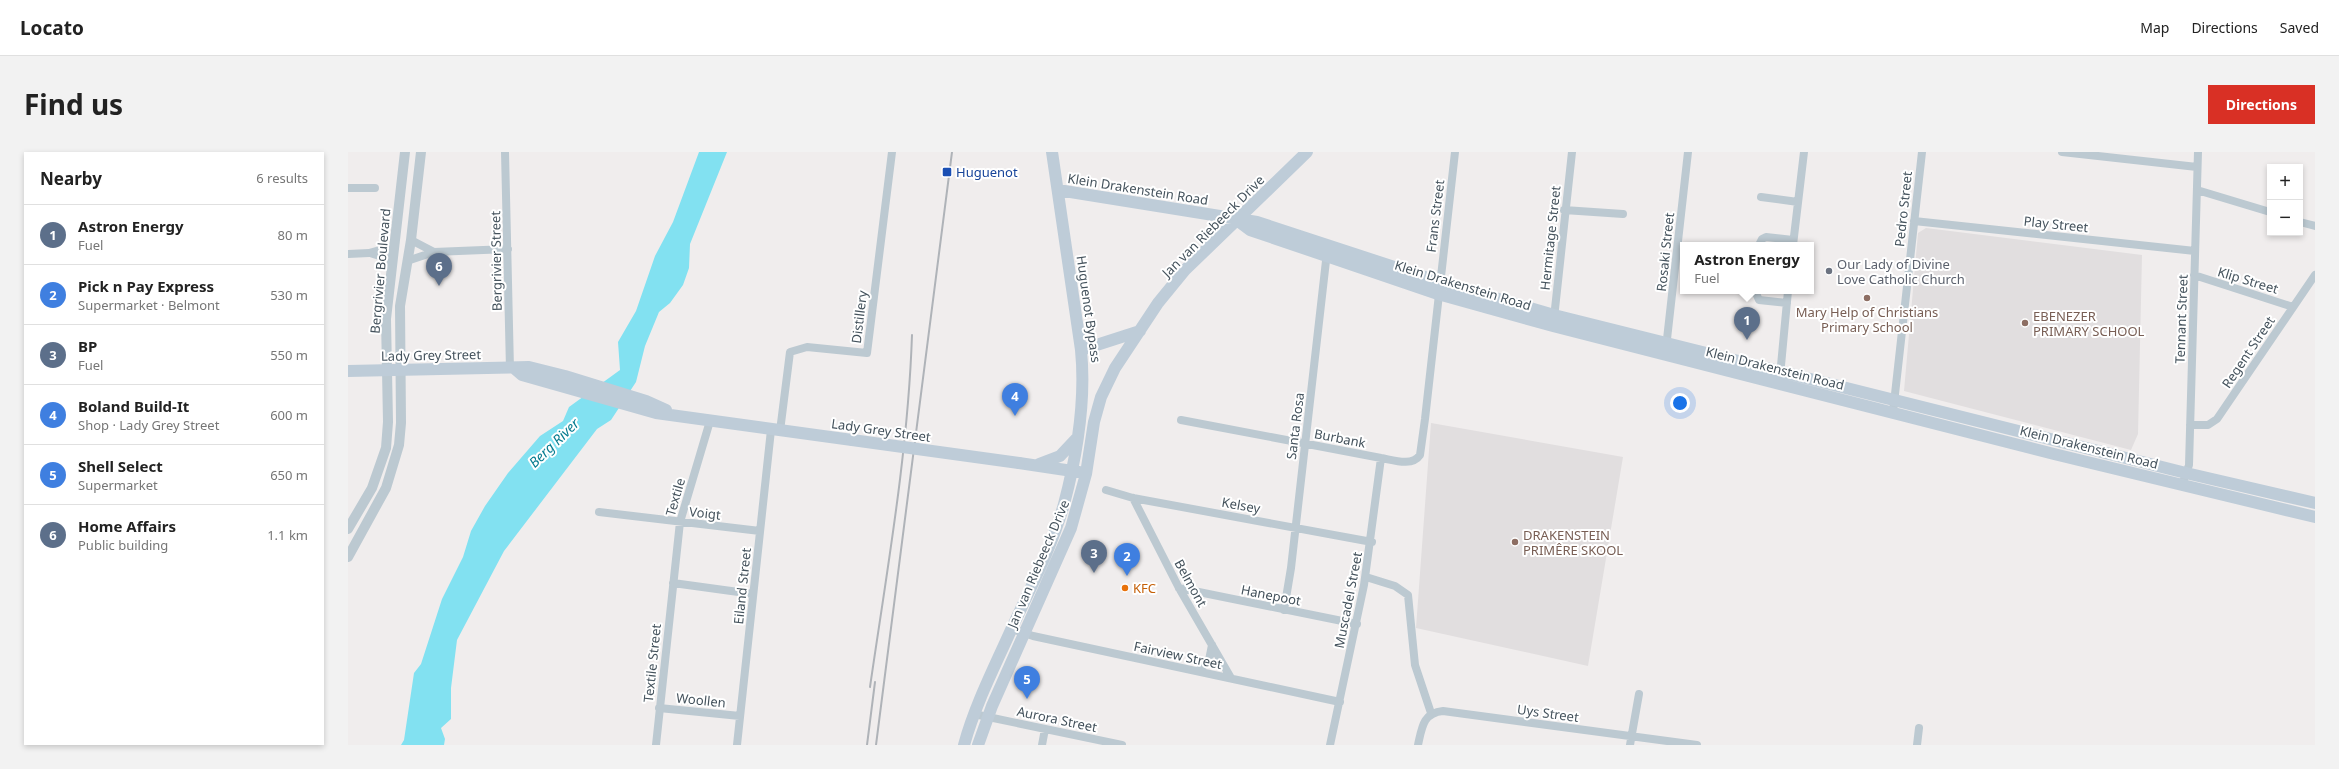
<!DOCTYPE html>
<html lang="en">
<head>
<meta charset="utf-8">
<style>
  body { margin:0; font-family:"Noto Sans",sans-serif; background:#f2f2f2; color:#222 }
  .controls { position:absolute; right:12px; top:12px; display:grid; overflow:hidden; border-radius:0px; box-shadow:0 2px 6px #0003 }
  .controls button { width:36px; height:36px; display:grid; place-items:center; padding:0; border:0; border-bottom:1px solid #e0e0e0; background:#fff; color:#222; font:20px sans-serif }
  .you { position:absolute; left:1332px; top:251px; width:14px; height:14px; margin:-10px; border:3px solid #fff; border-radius:50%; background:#1a73e8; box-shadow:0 0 0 6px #1a73e833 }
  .badge { display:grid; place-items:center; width:26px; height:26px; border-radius:50%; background:#d93025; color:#fff; font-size:13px; font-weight:700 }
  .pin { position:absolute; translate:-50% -33px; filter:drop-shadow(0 1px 2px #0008) }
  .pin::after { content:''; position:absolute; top:21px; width:14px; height:12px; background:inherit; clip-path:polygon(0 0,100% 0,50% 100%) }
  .popup { position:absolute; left:1332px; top:90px; width:134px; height:52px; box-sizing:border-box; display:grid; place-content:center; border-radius:0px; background:#fff; filter:drop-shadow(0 1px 3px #0005); font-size:13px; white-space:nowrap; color:#767676 }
  .popup b { font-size:15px; color:#222 }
  .popup::after { content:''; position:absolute; left:50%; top:100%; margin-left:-8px; border:8px solid transparent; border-top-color:#fff }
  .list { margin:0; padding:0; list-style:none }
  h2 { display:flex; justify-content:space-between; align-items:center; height:52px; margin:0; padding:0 16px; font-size:17px }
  h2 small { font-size:13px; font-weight:400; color:#767676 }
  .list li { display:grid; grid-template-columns:26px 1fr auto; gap:12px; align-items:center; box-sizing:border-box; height:60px; padding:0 16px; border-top:1px solid #e0e0e0 }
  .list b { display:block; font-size:15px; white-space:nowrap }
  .list p { margin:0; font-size:13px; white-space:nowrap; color:#767676 }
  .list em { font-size:13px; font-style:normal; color:#767676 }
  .map { position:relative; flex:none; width:1967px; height:593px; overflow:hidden; border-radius:0px }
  header { display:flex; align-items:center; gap:24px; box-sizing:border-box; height:56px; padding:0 20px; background:#fff; border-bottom:1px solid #e0e0e0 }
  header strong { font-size:19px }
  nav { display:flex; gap:22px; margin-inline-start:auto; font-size:14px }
  .intro { display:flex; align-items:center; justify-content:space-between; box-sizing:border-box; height:96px; padding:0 24px }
  h1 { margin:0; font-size:28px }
  .button { padding:10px 18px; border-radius:0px; background:#d93025; color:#fff; font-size:14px; font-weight:700 }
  main { display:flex; gap:24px; padding:0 24px }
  aside { flex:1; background:#fff; border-radius:0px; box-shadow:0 2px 6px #0003 }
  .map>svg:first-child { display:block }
  .education { fill:#e1dedf }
  .water { fill:#82e1f1 }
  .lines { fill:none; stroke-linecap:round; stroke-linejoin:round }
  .minor { stroke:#bcc9d1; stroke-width:8 }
  .tertiary { stroke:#bcc9d1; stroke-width:10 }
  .secondary { stroke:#beccd8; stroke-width:12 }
  .rail { stroke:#afb3b8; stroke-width:2 }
  .secondary-bridge { stroke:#beccd8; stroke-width:12 }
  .transit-dot { fill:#1a4fb4; stroke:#fff; stroke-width:1.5 }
  .worship-dot { fill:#6b7280; stroke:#fff; stroke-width:1.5 }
  .education-dot { fill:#8d6e63; stroke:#fff; stroke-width:1.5 }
  .food-dot { fill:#e8710a; stroke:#fff; stroke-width:1.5 }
  .labels { text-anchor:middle; stroke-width:4; stroke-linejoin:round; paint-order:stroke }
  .transit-label { font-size:13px; fill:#164399; stroke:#fff; text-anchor:start }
  .street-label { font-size:13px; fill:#44525c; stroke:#fff }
  .worship-label { font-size:13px; fill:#5b616d; stroke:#fff; text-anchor:start }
  .education-label { font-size:13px; fill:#785e54; stroke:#fff; text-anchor:start }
  .food-label { font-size:13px; fill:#c56008; stroke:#fff; text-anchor:start }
  .water-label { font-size:14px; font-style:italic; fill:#067c90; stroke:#fff }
</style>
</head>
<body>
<header>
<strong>Locato</strong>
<nav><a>Map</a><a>Directions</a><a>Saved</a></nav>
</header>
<div class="intro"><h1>Find us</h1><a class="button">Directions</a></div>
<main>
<aside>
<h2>Nearby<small>6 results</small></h2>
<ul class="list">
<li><span class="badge" style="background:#5c6f8a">1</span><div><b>Astron Energy</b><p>Fuel</p></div><em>80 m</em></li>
<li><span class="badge" style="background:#3f7fe0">2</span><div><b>Pick n Pay Express</b><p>Supermarket · Belmont</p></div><em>530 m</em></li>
<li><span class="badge" style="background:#5c6f8a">3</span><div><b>BP</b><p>Fuel</p></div><em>550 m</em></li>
<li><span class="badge" style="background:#3f7fe0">4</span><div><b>Boland Build-It</b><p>Shop · Lady Grey Street</p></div><em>600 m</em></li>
<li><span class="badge" style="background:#3f7fe0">5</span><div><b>Shell Select</b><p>Supermarket</p></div><em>650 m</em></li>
<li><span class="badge" style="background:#5c6f8a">6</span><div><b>Home Affairs</b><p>Public building</p></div><em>1.1 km</em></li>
</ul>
</aside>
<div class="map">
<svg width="1967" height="593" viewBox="0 0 1967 593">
  <rect width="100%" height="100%" fill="#f0eded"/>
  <!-- education -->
  <path class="education" d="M 1578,76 L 1794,103 L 1790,282 L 1783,298 L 1556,239 L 1570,81 Z
    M 1083,271 L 1275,305 L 1240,514 L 1068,476 Z"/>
  <!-- water -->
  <path class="water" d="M 351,0 L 379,0 L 342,92 L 341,116 L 335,133 L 322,151 L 311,160 L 297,194 L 288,230 L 263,268 L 249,277 L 156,399 L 109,488 L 103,536 L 103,567 L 93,576 L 97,587 L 96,593 L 53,593 L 56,588 L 66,521 L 73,512 L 94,447 L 115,405 L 123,379 L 137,354 L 160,321 L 192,284 L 215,269 L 221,255 L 272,218 L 270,190 L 288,159 L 307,104 L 325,70 Z"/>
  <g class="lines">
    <!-- minor -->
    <path class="minor" d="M 157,0 L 162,217
      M 1714,0 L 1849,15
      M 0,36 L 27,36
      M 1849,38 L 1922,60
      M 1413,45 L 1450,50
      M 1216,58 L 1275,62
      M 1566,69 L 1847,99
      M 1952,70 L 1967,74
      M 63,88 L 86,100
      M 1411,93 L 1414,87 L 1418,85 L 1445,88
      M 1445,93 L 1456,0
      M 22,101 L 44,108
      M 0,102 L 21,101 L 46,94
      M 59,109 L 86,100 L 160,97
      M 1846,123 L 1945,155
      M 1407,139 L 1411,148 L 1439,151
      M 1206,166 L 1224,0
      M 1318,196 L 1340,0
      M 1432,224 L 1440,139
      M 1545,260 L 1574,0
      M 833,268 L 1033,306 C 1045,308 1064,315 1072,303 L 1077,267 L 1107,0
      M 1842,273 L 1860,273 L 1869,267 L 1967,123
      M 432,279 L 442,200 L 459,195 L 519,201 L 544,0
      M 1834,333 L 1841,313 L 1850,0
      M 758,338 L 785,346 L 1024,390
      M 785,346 L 831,436 L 883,526
      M 251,360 L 412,379
      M 1018,425 L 1047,434 L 1060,443 L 1067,513 L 1083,561
      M 325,431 L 405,442
      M 831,436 L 1009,472
      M 936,458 L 943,416 L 979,100
      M 664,477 L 685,484 L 992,550
      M 850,519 L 861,508 L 864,493
      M 311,556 L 392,564
      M 626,562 L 774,593
      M 308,593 L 332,370 L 362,269
      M 389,593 L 423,278
      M 694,593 L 697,577
      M 982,593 L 1016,433 L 1033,306
      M 1070,593 C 1074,575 1075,561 1095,559 L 1349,593
      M 1282,593 L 1291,542
      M 1569,593 L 1571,576"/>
    <!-- tertiary -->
    <path class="tertiary" d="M 0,377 L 24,336 L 38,296 L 40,270 L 38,167 L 57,0
      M 0,405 L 38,336 L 51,293 L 53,271 L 52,154 L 63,88 L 73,0"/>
    <!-- secondary -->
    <path class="secondary" d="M 710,38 L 909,70 L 1092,130 L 1206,163 L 1838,321 L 1967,351
      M 890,69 L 902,78 L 1090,142 L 1205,174 L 1706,302 L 1967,365
      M 733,198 L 792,179
      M 167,217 L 174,223 L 308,261 L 504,288
      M 0,219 L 181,215 L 217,224 L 298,249 L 318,258
      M 671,311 L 731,320
      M 691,312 L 712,304 L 728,287
      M 616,593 C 627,553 646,516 663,478 C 682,437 704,395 716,352 C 729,303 738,249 733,198 L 704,0
      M 630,593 L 644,554 L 723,376 L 738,322 L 746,270 L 753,245 L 767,216 L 810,151 L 837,118 L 959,0"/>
    <!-- rail -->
    <path class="rail" d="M 522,535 C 539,418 560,301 564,183
      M 519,593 L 527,530
      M 528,593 L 604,0"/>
    <!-- secondary-bridge -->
    <path class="secondary-bridge" d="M 504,288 L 671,311"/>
  </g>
  <!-- markers -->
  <rect class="transit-dot" x="594" y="15" width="10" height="10" rx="2"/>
  <circle class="worship-dot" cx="1481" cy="119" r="4"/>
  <g class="education-dot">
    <circle cx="1519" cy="146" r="4"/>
    <circle cx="1677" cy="171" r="4"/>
    <circle cx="1167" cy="390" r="4"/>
  </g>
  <circle class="food-dot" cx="777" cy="436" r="4"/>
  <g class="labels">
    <!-- transit labels -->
    <g class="transit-label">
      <text x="608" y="25">Huguenot</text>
    </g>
    <!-- street labels -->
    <g class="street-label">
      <text transform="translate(790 37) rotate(9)" y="5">Klein Drakenstein Road</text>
      <text transform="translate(1555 57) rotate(-84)" y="5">Pedro Street</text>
      <text transform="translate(1087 64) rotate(-83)" y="5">Frans Street</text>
      <text transform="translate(1708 72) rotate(6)" y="5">Play Street</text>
      <text transform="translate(865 74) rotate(-45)" y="5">Jan van Riebeeck Drive</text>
      <text transform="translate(1202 86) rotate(-84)" y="5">Hermitage Street</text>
      <text transform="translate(1317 100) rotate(-84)" y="5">Rosaki Street</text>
      <text transform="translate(148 109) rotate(-91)" y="5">Bergrivier Street</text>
      <text transform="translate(32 119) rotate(-85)" y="5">Bergrivier Boulevard</text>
      <text transform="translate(1900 128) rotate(17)" y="5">Klip Street</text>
      <text transform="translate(1115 133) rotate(17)" y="5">Klein Drakenstein Road</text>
      <text transform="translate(741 157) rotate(82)" y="5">Huguenot Bypass</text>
      <text transform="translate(511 165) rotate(-83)" y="5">Distillery</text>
      <text transform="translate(1833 167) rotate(-88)" y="5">Tennant Street</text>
      <text transform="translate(1900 200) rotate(-56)" y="5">Regent Street</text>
      <text transform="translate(83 203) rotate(-1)" y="5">Lady Grey Street</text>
      <text transform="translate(1427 216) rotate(14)" y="5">Klein Drakenstein Road</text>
      <text transform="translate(947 274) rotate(-83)" y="5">Santa Rosa</text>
      <text transform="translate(533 278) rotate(8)" y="5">Lady Grey Street</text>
      <text transform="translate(992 286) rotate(11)" y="5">Burbank</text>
      <text transform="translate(1741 295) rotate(14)" y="5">Klein Drakenstein Road</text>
      <text transform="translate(327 345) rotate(-74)" y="5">Textile</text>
      <text transform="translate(893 353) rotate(10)" y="5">Kelsey</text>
      <text transform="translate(357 361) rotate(6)" y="5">Voigt</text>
      <text transform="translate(690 412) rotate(-67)" y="5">Jan van Riebeeck Drive</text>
      <text transform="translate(843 431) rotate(61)" y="5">Belmont</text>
      <text transform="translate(394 434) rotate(-84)" y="5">Eiland Street</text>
      <text transform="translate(923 443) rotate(11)" y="5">Hanepoot</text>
      <text transform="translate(1000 448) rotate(-79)" y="5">Muscadel Street</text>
      <text transform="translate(830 503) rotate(12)" y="5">Fairview Street</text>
      <text transform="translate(304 511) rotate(-84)" y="5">Textile Street</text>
      <text transform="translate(353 548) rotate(6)" y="5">Woollen</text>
      <text transform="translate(1200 561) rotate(8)" y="5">Uys Street</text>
      <text transform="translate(709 567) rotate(12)" y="5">Aurora Street</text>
    </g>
    <!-- worship labels -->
    <g class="worship-label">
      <text x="1489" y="117">Our Lady of Divine<tspan x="1489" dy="15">Love Catholic Church</tspan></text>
    </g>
    <!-- education labels -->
    <g class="education-label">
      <text x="1519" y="165" text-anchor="middle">Mary Help of Christians<tspan x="1519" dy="15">Primary School</tspan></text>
      <text x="1685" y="169">EBENEZER<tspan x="1685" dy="15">PRIMARY SCHOOL</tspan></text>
      <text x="1175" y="388">DRAKENSTEIN<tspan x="1175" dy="15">PRIMÊRE SKOOL</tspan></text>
    </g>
    <!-- food labels -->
    <g class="food-label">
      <text x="785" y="441">KFC</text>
    </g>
    <!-- water labels -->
    <g class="water-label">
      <text transform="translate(206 291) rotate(-44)" y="5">Berg River</text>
    </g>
  </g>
</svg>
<div class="controls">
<button>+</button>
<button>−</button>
</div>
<div class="you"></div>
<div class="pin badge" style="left:1399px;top:188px;background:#5c6f8a">1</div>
<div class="popup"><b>Astron Energy</b>Fuel</div>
<div class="pin badge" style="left:779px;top:424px;background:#3f7fe0">2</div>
<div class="pin badge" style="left:746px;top:421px;background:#5c6f8a">3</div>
<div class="pin badge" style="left:667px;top:264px;background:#3f7fe0">4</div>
<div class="pin badge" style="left:679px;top:547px;background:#3f7fe0">5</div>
<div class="pin badge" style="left:91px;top:134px;background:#5c6f8a">6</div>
</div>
</main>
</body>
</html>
